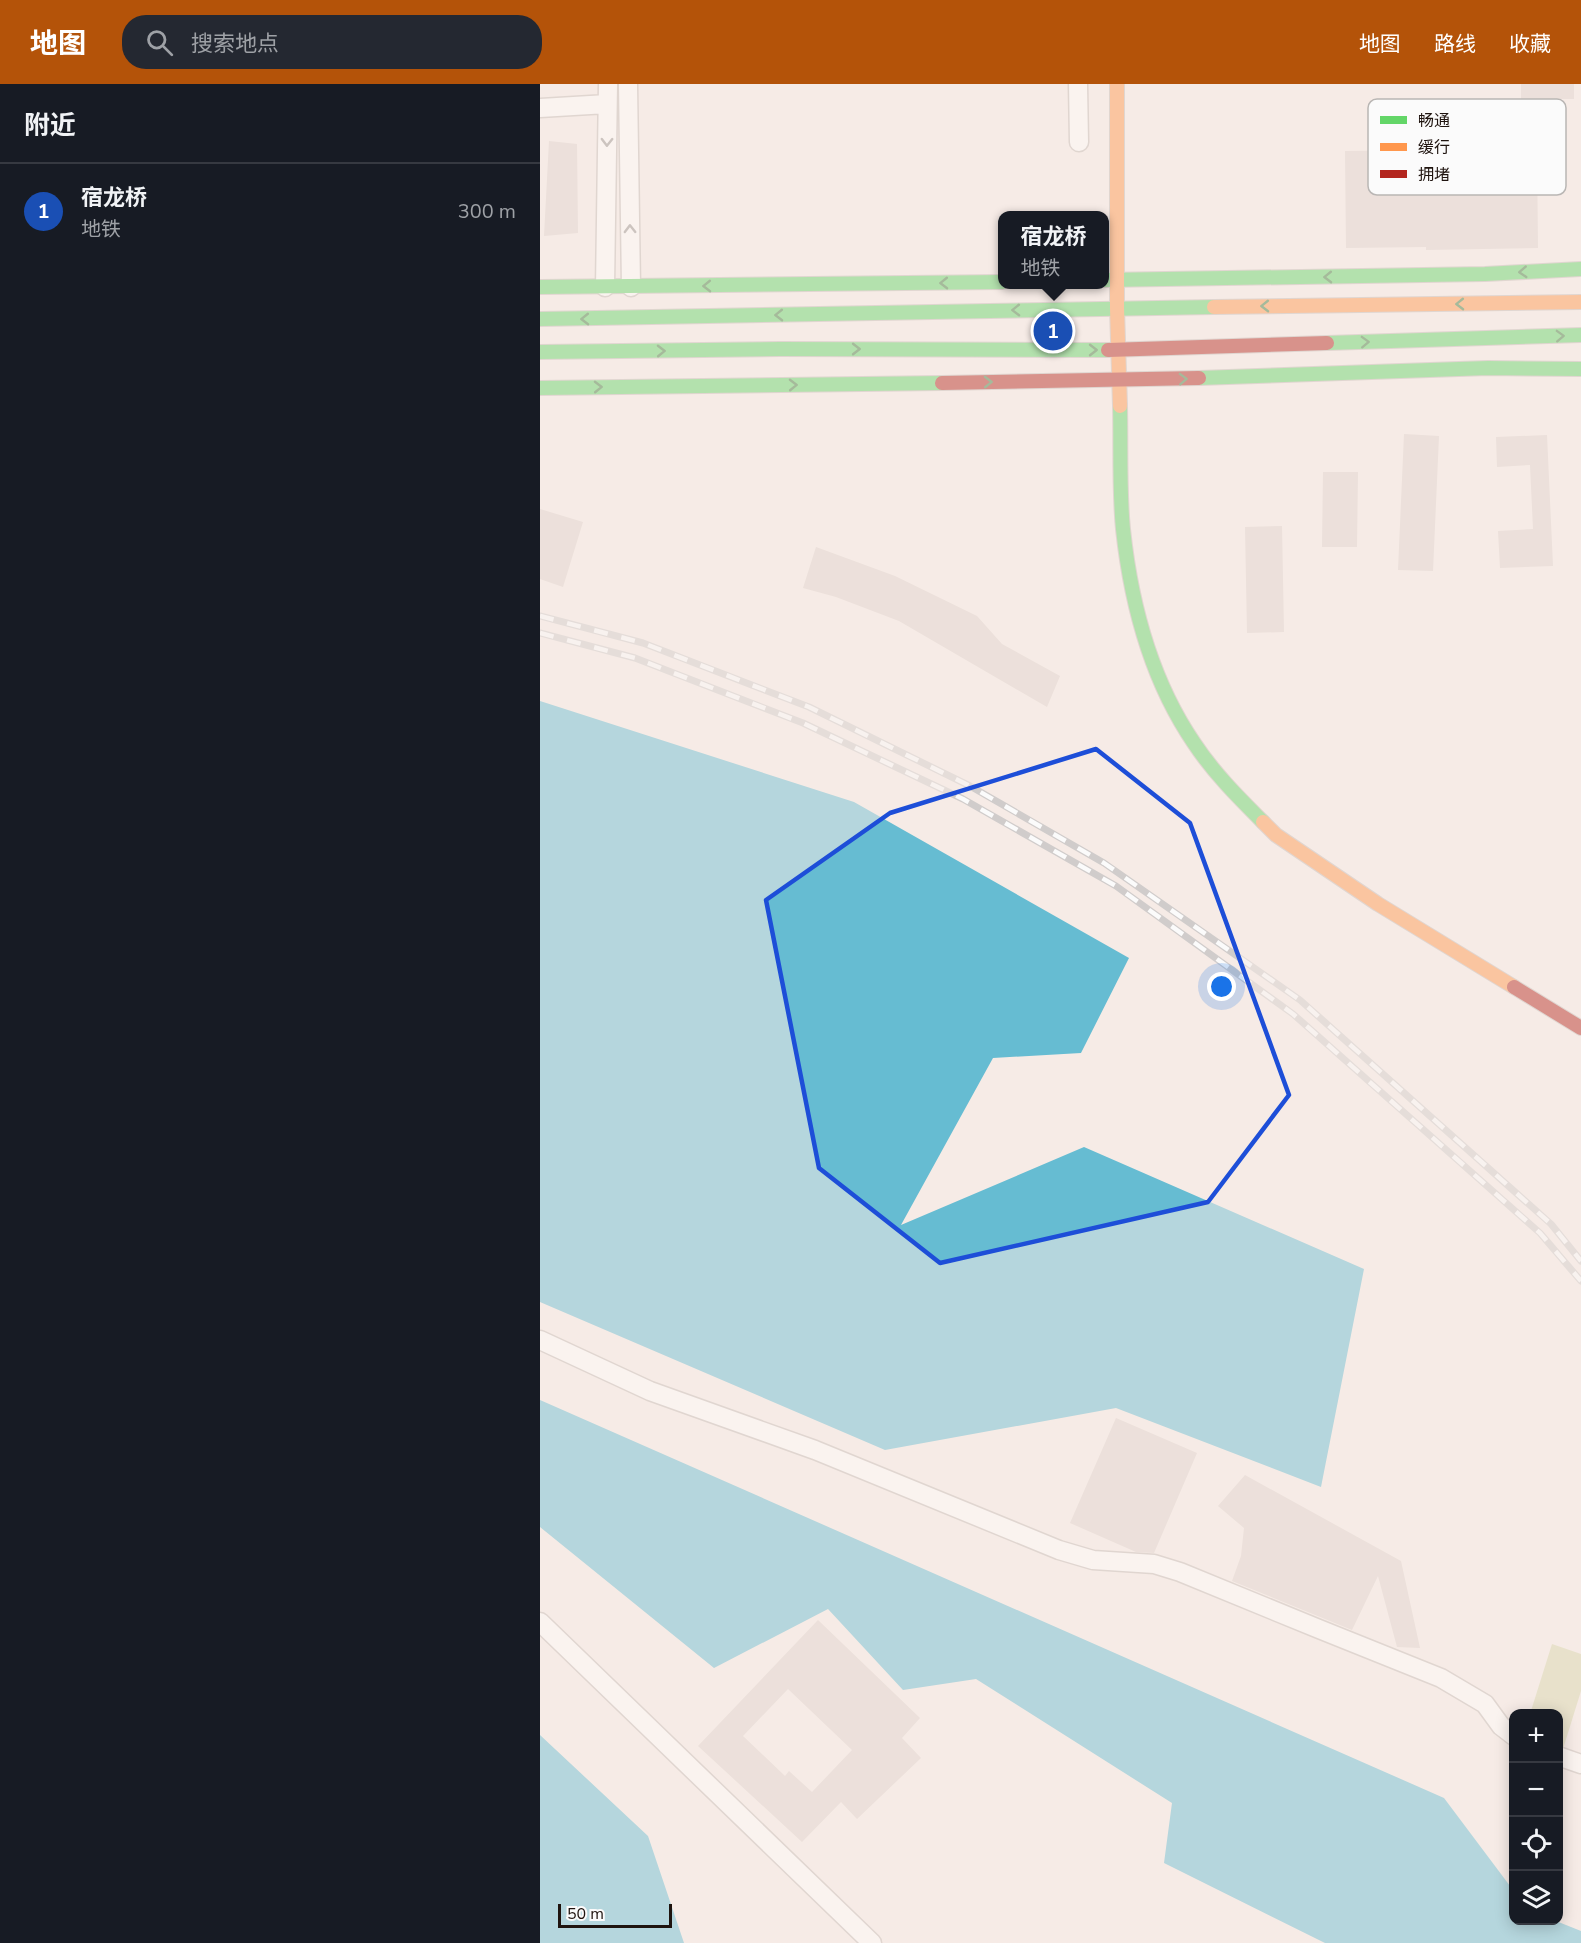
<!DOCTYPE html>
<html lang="zh">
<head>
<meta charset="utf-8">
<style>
  body { margin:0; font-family:"Nunito Sans","Noto Sans SC",sans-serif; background:#242831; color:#f1f3f6 }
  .controls { position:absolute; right:18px; bottom:18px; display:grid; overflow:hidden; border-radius:12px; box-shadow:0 3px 15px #0003 }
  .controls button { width:54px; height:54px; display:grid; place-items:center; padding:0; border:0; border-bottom:2px solid #363941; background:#171b24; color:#f1f3f6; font:30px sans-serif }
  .scale { position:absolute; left:18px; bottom:15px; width:114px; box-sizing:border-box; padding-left:6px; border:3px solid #1f140f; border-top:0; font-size:16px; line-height:21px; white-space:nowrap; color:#1f140f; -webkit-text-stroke:4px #fbfbfb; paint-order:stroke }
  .you { position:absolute; left:682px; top:903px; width:21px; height:21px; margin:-15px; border:4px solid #fff; border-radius:50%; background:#1a73e8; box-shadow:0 0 0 9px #1a73e833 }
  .badge { display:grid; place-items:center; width:39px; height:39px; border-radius:50%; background:#b45309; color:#fff; font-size:20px; font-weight:700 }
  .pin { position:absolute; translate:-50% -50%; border:3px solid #fff; box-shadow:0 2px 6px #0006 }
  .popup { position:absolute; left:458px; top:127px; width:111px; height:78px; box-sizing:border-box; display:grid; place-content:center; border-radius:12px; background:#171b24; filter:drop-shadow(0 2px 4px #0005); font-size:20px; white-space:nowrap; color:#9ea1a6 }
  .popup b { font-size:22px; color:#f1f3f6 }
  .popup::after { content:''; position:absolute; left:50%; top:100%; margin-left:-12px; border:12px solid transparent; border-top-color:#171b24 }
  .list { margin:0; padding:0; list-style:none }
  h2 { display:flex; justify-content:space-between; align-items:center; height:78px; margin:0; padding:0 24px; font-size:26px }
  h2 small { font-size:20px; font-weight:400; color:#9ea1a6 }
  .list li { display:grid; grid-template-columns:39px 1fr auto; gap:18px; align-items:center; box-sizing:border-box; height:96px; padding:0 24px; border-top:2px solid #363941 }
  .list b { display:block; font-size:22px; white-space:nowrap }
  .list p { margin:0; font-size:20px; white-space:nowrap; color:#9ea1a6 }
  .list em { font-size:20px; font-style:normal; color:#9ea1a6 }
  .icon { flex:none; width:33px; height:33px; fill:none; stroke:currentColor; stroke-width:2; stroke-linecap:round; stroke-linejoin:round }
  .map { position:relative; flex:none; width:1041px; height:1859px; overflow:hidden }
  header { display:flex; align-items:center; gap:36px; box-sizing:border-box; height:84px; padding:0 30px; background:#b45309; color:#fff }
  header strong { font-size:28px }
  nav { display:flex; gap:33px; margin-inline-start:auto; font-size:21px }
  .search { width:420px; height:54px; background:#242831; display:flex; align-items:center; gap:15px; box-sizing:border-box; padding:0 21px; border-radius:24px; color:#9ea1a6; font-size:22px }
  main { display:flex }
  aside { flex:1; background:#171b24 }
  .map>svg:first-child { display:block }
  .green { fill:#d7d6ac }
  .water { fill:#66bcd2 }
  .building { fill:#dfd3ce; fill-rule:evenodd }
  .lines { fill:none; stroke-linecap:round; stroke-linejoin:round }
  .street-casing { stroke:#c6bcb7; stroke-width:21 }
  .fast-casing { stroke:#c6bcb7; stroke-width:16 }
  .slow-casing { stroke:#c6bcb7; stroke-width:16 }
  .jam-casing { stroke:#c6bcb7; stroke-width:16 }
  .street { stroke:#fefcfb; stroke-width:18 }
  .fast { stroke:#63d668; stroke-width:14 }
  .slow { stroke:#ff974d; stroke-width:14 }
  .jam { stroke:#b3261e; stroke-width:14 }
  .rail-casing { stroke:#d0cccb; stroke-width:7 }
  .rail { stroke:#fbfbfb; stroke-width:4.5; stroke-dasharray:14; stroke-linecap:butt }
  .oneway { stroke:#9a9491 }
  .oneway2 { stroke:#447f40 }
  .marked { fill:none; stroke:#1d4ed8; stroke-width:4.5; stroke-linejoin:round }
  .key { fill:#fbfbfb; stroke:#b9b6b4; stroke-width:1.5 }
  .key-label { font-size:16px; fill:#1f140f }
</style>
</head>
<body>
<header>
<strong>地图</strong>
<div class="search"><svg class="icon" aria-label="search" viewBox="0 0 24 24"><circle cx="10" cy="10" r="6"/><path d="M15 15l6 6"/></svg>搜索地点</div>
<nav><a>地图</a><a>路线</a><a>收藏</a></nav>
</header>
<main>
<aside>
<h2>附近<small></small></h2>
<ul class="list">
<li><span class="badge" style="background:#1a4fb4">1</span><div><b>宿龙桥</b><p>地铁</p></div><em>300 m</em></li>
</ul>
</aside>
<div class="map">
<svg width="1041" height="1859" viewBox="0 0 1041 1859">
  <rect width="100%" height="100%" fill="#f6ebe6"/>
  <!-- green -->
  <path class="green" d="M 1012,1560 L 1041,1570 L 1041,1607 L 1023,1665 L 1019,1663 L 1018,1630 L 990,1630 Z"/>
  <!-- water -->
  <path class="water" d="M 0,617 L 314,718 L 589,874 L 541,969 L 453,974 L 361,1141 L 544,1063 L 824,1185 L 781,1403 L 576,1324 L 345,1366 L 0,1218 Z
    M 0,1316 L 904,1714 L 973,1806 L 974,1836 L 1016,1837 L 1041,1847 L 1041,1859 L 785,1859 L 624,1779 L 632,1719 L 436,1595 L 363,1606 L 288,1525 L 174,1584 L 0,1443 Z
    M 0,1651 L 108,1752 L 144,1859 L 0,1859 Z"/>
  <!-- building -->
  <path class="building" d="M 981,0 L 1034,0 L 1034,15 L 981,15 Z
    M 9,57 L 37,60 L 38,149 L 4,152 Z
    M 997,65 L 998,164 L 886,166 L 886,163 L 806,164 L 805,67 Z
    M 864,350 L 899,352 L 893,487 L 858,486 Z
    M 1007,351 L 1013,482 L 960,484 L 958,447 L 993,445 L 990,381 L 957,383 L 956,353 Z
    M 783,388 L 818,388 L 817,463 L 782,463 Z
    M 0,425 L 43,438 L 23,503 L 0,495 Z
    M 742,442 L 744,548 L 707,549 L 705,443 Z
    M 276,463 L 355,492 L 437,532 L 462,560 L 520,592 L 507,623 L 359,537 L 296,513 L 263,504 Z
    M 576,1334 L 657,1369 L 614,1469 L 596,1468 L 530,1439 Z
    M 705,1391 L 861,1477 L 880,1564 L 857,1563 L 838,1492 L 812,1546 L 692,1497 L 701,1472 L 704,1444 L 678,1422 Z
    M 278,1536 L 380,1634 L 362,1654 L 381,1674 L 317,1735 L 301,1718 L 262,1758 L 158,1662 ZM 248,1605 L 312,1666 L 272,1708 L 249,1687 L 245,1692 L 203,1652 Z"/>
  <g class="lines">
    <defs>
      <path id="street" d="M 88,0 L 91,203
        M 538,0 L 539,58
        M 0,24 L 67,20
        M 65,203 L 68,0
        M 0,1256 L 110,1307 L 275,1366 L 519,1466 L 553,1476 L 614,1480 L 640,1488 L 779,1545 L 901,1594 L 945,1620 L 961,1642 L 974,1652
        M 0,1538 L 332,1859
        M 1018,1672 L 1041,1680"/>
      <path id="fast" d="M 564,196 L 945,190 L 1041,185
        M 0,203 L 462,198
        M 0,235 L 674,223
        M 787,259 L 1041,251
        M 0,268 L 240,265 L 568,266
        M 659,294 L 948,284 L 1041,285
        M 0,304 L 402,299
        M 580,322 C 581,362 579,405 583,445 C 591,520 611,596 654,659 C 673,688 698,713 723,738"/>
      <path id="slow" d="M 577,0 L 577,224 L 580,322
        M 674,223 L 1041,218
        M 723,738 L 736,751 L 838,820 L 974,903"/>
      <path id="jam" d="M 568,266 L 787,259
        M 402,299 L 659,294
        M 974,903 L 1041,944"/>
    </defs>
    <!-- street casing -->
    <use href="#street" class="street-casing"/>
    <!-- fast casing -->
    <use href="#fast" class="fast-casing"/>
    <!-- slow casing -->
    <use href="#slow" class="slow-casing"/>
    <!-- jam casing -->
    <use href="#jam" class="jam-casing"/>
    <!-- street -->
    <use href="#street" class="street"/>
    <!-- fast -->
    <use href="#fast" class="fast"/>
    <!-- slow -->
    <use href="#slow" class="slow"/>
    <!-- jam -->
    <use href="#jam" class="jam"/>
    <defs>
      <path id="rail" d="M 0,532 L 103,559 L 269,623 L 430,702 L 564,779 L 760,916 L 1011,1140 L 1041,1177
        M 0,549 L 95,574 L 263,639 L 423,715 L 576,802 L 753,930 L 1000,1149 L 1041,1197"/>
    </defs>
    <!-- rail casing -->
    <use href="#rail" class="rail-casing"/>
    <!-- rail -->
    <use href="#rail" class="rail"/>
  </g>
  <!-- one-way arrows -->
  <defs><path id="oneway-chevron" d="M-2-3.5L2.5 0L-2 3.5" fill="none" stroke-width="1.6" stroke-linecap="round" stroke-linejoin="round" transform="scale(1.5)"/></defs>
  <g class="oneway">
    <use href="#oneway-chevron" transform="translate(67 58) rotate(91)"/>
    <use href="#oneway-chevron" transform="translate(90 145) rotate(-91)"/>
  </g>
  <g class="oneway2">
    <use href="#oneway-chevron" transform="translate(983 188) rotate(177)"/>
    <use href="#oneway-chevron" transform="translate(788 193) rotate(179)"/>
    <use href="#oneway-chevron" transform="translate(404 199) rotate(179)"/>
    <use href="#oneway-chevron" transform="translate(167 202) rotate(179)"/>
    <use href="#oneway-chevron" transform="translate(920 220) rotate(179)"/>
    <use href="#oneway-chevron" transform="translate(725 222) rotate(179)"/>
    <use href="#oneway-chevron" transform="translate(476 226) rotate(179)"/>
    <use href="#oneway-chevron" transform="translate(239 231) rotate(179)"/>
    <use href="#oneway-chevron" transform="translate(45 235) rotate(179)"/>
    <use href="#oneway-chevron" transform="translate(1020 252) rotate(-2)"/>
    <use href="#oneway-chevron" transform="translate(825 258) rotate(-2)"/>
    <use href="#oneway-chevron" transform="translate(316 265)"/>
    <use href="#oneway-chevron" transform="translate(553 266)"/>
    <use href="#oneway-chevron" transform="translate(121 267) rotate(-1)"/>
    <use href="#oneway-chevron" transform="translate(643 295) rotate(-2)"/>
    <use href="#oneway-chevron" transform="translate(448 298) rotate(-1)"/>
    <use href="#oneway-chevron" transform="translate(253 301) rotate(-1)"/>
    <use href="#oneway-chevron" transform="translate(58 303) rotate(-1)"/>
  </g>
  <!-- marked area -->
  <path d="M0 0H1041V1859H0ZM 556,665 L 650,739 L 749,1011 L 668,1118 L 400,1179 L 279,1084 L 226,816 L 350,729 Z" fill="#f6ebe6" fill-opacity=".55" fill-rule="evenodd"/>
  <path class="marked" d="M 556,665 L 650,739 L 749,1011 L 668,1118 L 400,1179 L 279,1084 L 226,816 L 350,729 Z"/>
  <!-- legend -->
  <rect x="828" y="15" width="198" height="96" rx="9" class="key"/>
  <rect x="840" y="32" width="27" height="8" fill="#63d668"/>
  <rect x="840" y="59" width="27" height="8" fill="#ff974d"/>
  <rect x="840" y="86" width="27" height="8" fill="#b3261e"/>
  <g class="key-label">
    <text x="878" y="42">畅通</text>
    <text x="878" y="69">缓行</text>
    <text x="878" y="96">拥堵</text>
  </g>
</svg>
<div class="controls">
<button>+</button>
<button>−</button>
<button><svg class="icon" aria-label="locate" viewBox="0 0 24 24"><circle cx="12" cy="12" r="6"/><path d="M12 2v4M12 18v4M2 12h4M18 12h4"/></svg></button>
<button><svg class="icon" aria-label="layers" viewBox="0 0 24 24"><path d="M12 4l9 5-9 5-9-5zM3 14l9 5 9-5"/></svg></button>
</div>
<div class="scale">50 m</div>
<div class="you"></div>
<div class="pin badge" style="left:513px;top:247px;background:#1a4fb4">1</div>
<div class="popup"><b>宿龙桥</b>地铁</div>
</div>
</main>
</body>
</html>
